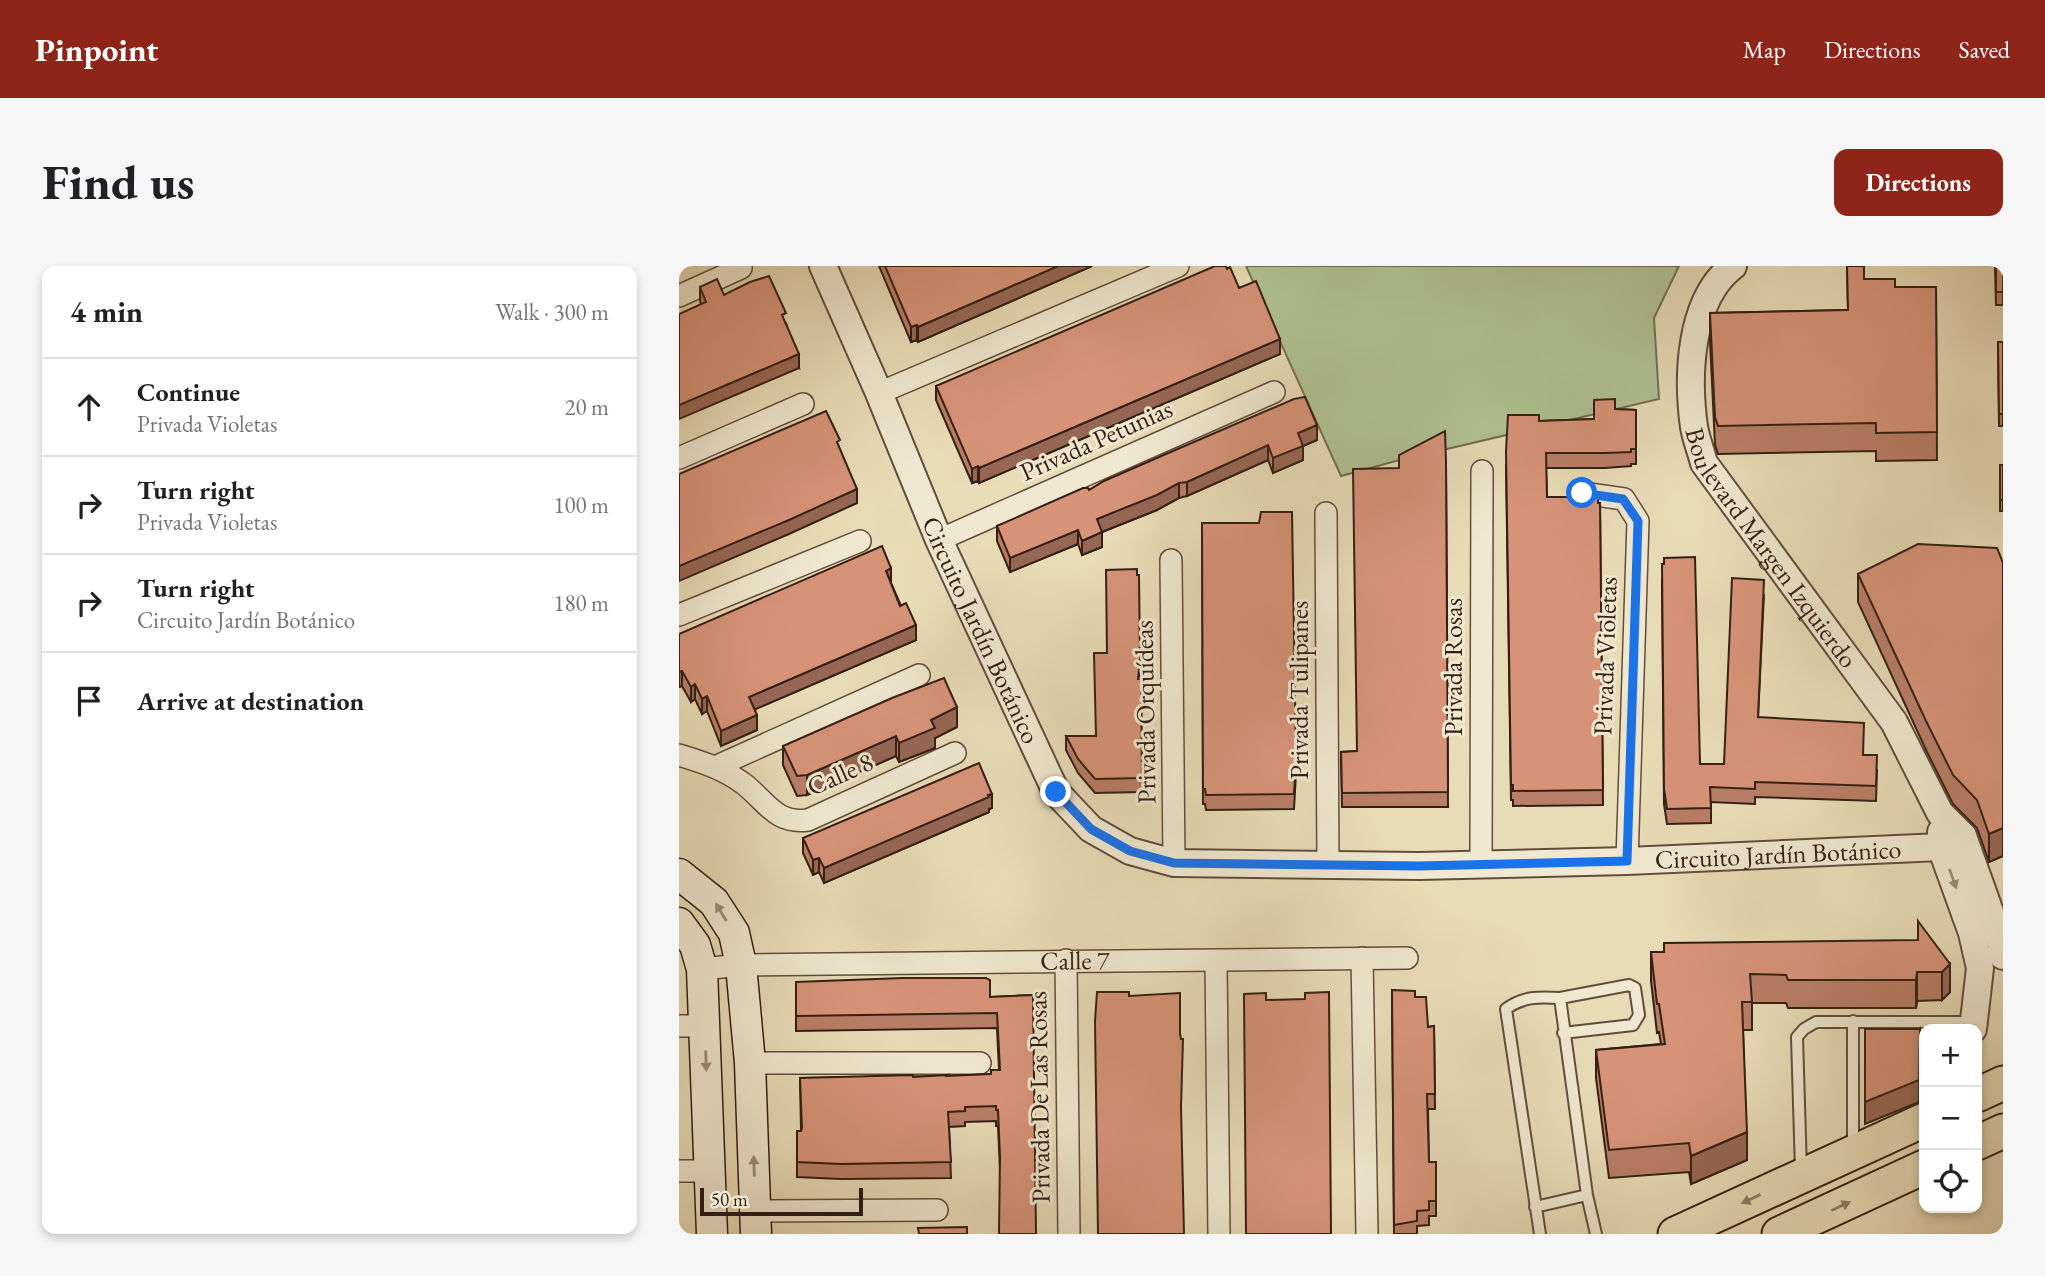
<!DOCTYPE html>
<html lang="en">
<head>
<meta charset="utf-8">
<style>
  body { margin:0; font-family:"EB Garamond",serif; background:#f6f6f6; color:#202124 }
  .controls { position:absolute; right:21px; bottom:21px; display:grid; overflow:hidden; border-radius:14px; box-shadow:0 4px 10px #0003 }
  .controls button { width:63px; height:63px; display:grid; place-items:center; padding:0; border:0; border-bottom:2px solid #e0e0e0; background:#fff; color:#202124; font:35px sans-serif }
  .scale { position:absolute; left:21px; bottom:18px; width:163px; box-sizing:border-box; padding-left:7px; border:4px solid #351f14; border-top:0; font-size:19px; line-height:24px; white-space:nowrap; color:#351f14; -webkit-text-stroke:5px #f0e8d0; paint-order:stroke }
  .stop { position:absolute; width:21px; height:21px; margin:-16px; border:5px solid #1a73e8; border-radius:50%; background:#fff }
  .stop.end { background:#1a73e8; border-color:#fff; box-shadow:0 2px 7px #0008 }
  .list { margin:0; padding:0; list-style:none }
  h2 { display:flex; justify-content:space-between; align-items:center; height:91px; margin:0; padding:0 28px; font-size:30px }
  h2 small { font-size:23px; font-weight:400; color:#757577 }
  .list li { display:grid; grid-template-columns:46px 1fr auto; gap:21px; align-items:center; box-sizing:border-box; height:98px; padding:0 28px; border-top:2px solid #e0e0e0 }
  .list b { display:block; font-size:26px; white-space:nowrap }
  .list p { margin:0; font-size:23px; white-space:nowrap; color:#757577 }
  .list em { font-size:23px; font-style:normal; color:#757577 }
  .icon { flex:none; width:38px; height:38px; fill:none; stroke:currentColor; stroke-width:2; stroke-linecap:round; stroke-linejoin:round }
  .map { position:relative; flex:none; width:1324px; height:968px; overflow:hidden; border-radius:14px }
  header { display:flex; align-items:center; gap:42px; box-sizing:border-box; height:98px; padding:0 35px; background:#8f2418; color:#fff }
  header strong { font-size:33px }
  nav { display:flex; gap:38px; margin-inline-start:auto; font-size:24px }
  .intro { display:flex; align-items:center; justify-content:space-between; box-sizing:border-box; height:168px; padding:0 42px }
  h1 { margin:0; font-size:49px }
  .button { padding:18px 32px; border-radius:14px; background:#8f2418; color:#fff; font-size:24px; font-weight:700 }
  main { display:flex; gap:42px; padding:0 42px }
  aside { flex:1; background:#fff; border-radius:14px; box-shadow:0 4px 10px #0003 }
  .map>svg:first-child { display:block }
  .green { fill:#b0c293; stroke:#727054; stroke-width:2 }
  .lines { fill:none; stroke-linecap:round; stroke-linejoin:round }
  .service-casing { stroke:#624e3d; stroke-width:14 }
  .minor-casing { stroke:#624e3d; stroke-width:24 }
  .tertiary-casing { stroke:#624e3d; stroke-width:30 }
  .secondary-casing { stroke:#351f14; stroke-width:33 }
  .primary-casing { stroke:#351f14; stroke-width:37 }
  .service { stroke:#f0e8d0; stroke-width:10 }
  .minor { stroke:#f0e8d0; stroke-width:21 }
  .tertiary { stroke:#f0e8d0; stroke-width:26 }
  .secondary { stroke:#f0e8d0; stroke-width:30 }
  .primary { stroke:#e8dcb7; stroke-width:33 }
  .wall { fill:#b97e67; stroke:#351f14; stroke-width:2 }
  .shaded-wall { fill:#966754; stroke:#351f14; stroke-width:2 }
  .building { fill:#d79378; stroke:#351f14; stroke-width:2 }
  .oneway { fill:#9c8e7b }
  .oneway2 { fill:#8e7e66 }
  .route { stroke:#1a73e8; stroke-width:9 }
  .labels { text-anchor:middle; stroke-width:6; stroke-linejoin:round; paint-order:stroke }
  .street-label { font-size:26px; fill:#351f14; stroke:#f0e8d0 }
</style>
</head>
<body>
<header>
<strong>Pinpoint</strong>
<nav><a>Map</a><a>Directions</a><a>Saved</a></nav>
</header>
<div class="intro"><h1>Find us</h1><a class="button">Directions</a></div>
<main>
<aside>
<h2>4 min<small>Walk · 300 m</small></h2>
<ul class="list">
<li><svg class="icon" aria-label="ahead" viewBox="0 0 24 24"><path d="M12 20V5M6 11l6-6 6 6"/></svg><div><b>Continue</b><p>Privada Violetas</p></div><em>20 m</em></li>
<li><svg class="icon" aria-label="right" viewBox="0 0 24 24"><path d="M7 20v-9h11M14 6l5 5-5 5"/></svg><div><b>Turn right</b><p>Privada Violetas</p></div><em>100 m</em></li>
<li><svg class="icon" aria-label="right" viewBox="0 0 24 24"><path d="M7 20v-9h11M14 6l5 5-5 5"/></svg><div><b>Turn right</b><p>Circuito Jardín Botánico</p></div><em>180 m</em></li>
<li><svg class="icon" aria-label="arrive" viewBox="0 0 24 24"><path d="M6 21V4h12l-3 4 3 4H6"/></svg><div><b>Arrive at destination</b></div></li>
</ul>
</aside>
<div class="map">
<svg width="1324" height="968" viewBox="0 0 1324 968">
  <rect width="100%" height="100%" fill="#e8dcb7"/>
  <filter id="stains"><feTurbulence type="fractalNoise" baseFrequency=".00286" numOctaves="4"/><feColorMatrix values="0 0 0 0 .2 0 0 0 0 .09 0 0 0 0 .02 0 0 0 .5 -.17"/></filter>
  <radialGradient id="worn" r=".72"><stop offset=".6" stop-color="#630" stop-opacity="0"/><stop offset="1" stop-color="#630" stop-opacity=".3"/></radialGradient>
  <!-- green -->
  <path class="green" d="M 567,0 L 1000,0 L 975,52 L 980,133 L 717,195 L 662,210 Z"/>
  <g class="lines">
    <defs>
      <path id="service" d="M 881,732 L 950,719 L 956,722 L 960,749 L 954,759 L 884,767
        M 1174,755 L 1174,882
        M 1122,905 L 1118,771 L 1125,763 L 1137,756 L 1294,756
        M 856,941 L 908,929
        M 861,968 L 827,743 C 844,730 861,731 881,732 L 908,929 L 917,968"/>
      <g id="minor">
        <path d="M 0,30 L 62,2"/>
        <path d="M 200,127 L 499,0"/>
        <path d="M 0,192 L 124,138"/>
        <path d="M 903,227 L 945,233 L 959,255 L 948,595"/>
        <path d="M 647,247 L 649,601"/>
        <path d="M 260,274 L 595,126"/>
        <path d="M 492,294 L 495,597"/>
        <path d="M 0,349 L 181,275"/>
        <path d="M 0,489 C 23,496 45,503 65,518 C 88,536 96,558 129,554 L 276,487"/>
        <path d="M 36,501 L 240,409"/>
        <path d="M 802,598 L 803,205"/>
        <path d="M 683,692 L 688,968"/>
        <path d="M 387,694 L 390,968"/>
        <path d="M 537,695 L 540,968"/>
        <path id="s1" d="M 23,703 L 62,699 C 284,695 506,693 728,692"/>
        <path d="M 0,760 L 25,760"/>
        <path d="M 71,797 L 301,797"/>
        <path d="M 0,905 L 31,905"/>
        <path d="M 76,945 L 258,944"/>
      </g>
      <g id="tertiary">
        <path id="s2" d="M 144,0 L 200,127 L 260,274 L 377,526 L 412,563 L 451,585 L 495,597 L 740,600 L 948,595 L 1262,581 L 1284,570"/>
        <path id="s3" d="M 1054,0 C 1010,34 1008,110 1015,161 C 1017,173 1022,185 1025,197 L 1215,456 L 1261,547 L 1284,570 L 1322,677 L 1324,690"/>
        <path d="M 1262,566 L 1262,581 L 1293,667 L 1301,702 L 1294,763"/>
      </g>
      <path id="secondary" d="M 0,608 L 35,636 L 55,667 L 62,699 L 71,797 L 77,968
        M 0,657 L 16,679 L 23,703 L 33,968"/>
      <path id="primary" d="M 1298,829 L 1324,817
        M 1298,877 L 1324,865
        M 996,968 L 1245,854
        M 1100,968 L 1245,901"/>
    </defs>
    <!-- service casing -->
    <use href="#service" class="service-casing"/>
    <!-- minor casing -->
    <use href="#minor" class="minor-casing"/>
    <!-- tertiary casing -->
    <use href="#tertiary" class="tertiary-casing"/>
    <!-- secondary casing -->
    <use href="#secondary" class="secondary-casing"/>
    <!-- primary casing -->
    <use href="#primary" class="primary-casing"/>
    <!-- service -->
    <use href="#service" class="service"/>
    <!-- minor -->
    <use href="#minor" class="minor"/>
    <!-- tertiary -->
    <use href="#tertiary" class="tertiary"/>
    <!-- secondary -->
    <use href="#secondary" class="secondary"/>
    <!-- primary -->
    <use href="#primary" class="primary"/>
  </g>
  <!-- wall -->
  <path class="wall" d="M 200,0 L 413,0 L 239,76 L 238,74 L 232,76 Z
    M 1168,0 L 1185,13 L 1216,21 L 1257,21 L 1258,194 L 1197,195 L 1197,185 L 1039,188 L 1036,179 L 1031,75 L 1031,47 L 1169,44 Z
    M 1316,0 L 1324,0 L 1324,39 L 1317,39 Z
    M 21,21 L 45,29 L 107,57 L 120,102 L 22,38 L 21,35 Z
    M 560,22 L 601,88 L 300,217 L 299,215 L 293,217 L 257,134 L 257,120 Z
    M 1319,76 L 1324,76 L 1324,160 L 1320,160 Z
    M 936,143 L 957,144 L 957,198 L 952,198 L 952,200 L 926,202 L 867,202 L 868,231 L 921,237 L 924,539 L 834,540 L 834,534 L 832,534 L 827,199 L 860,155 L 915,153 Z
    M 638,174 L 624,180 L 624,194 L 594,207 L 589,194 L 508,230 L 500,232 L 478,244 L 423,266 L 423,281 L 403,289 L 399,278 L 331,306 L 318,275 L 318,260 L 410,224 L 487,188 Z
    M 767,195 L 769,541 L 663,541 L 662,486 L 678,485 L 720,202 Z
    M 1321,199 L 1324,199 L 1324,245 L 1321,245 Z
    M 523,257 L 617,507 L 615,543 L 527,544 L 526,538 L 524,538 Z
    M 1324,297 L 1324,590 L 1310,596 L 1298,562 L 1274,538 L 1247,484 L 1179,336 L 1179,308 Z
    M 983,313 L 1021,498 L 1045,498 L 1085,328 L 1079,451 L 1184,489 L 1198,504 L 1197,535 L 1076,531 L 1076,538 L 1032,536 L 1032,557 L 988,558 L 985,538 Z
    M 212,317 L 237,374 L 76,443 L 78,464 L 42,480 L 28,445 L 23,448 L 16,433 L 12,436 L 3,420 L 0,421 L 0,368 Z
    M 461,406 L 460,413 L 462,413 L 463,526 L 416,527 L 399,507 L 387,484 L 387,470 L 416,470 Z
    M 278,461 L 256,472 L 256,482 L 220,496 L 217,490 L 128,529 L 118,530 L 104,499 L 104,480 Z
    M 313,542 L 310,543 L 310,546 L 145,617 L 140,606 L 134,609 L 124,587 L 124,572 Z
    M 972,686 L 1271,698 L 1271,726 L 1263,734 L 1238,735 L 1237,742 L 1109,742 L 1107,737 L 1073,737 L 1073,764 L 1064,764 L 1068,894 L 1012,918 L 1010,906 L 930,912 L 917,812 L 917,784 L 982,778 L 980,766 L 978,767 L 972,715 Z
    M 117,716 L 311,731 L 354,729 L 321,904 L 319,860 L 317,860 L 317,855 L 286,856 L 286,860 L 270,861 L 272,912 L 162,913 L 118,911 L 118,865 L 122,865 L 121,812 L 268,810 L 312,808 L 320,804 L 318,762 L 117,765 Z
    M 713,724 L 736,731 L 749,761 L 755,760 L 756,843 L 749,843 L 750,896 L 757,896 L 757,950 L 750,950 L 750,959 L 738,960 L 738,968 L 715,968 Z"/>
  <!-- shaded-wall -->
  <path class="shaded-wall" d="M 379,0 L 413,0 L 239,76 L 239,61 Z
    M 238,59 L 238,74 L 232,76 L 232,61 Z
    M 601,73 L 601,88 L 300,217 L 300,202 Z
    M 120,88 L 120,102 L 0,153 L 0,139 Z
    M 638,159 L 638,174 L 624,180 L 624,194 L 594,207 L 594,192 L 619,167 Z
    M 589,179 L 589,194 L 508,230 L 508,216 Z
    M 299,200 L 299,215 L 293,217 L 293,203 Z
    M 500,217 L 500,232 L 478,244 L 418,268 L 418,253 Z
    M 178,223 L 178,237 L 110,268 L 0,315 L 0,300 Z
    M 399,264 L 399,278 L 331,306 L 331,292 Z
    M 423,266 L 423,281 L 403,289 L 403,275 Z
    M 212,302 L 212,317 L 207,305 Z
    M 237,359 L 237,374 L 70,446 L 70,431 Z
    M 3,405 L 3,420 L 0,421 L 0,406 Z
    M 16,418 L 16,433 L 12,436 L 12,421 Z
    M 28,430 L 28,445 L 23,448 L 23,433 Z
    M 278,441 L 278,461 L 256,472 L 256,482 L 220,496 L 220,477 L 252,454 Z
    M 78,449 L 78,464 L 42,480 L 42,465 Z
    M 217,470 L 217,490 L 128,529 L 128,509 Z
    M 313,528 L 313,542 L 310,543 L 310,546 L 145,617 L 145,602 Z
    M 1324,562 L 1324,590 L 1310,596 L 1310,568 Z
    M 140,592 L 140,606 L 134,609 L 134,594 Z
    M 1271,698 L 1271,726 L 1263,734 L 1263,706 Z
    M 1238,706 L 1238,735 L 1237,742 L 1237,714 Z
    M 1241,763 L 1240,836 L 1186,858 L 1186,836 Z
    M 1068,866 L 1068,894 L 1012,918 L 1012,890 Z"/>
  <!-- building -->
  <path class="building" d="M 206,0 L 379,0 L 239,61 L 238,59 L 232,61 Z
    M 536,0 L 547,0 L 548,3 L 551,1 L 560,22 L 577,15 L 601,73 L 300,202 L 299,200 L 293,203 L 257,120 Z
    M 1168,0 L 1185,0 L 1185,13 L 1216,13 L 1216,21 L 1257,21 L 1258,166 L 1197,167 L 1197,157 L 1039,160 L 1036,151 L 1031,47 L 1169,44 Z
    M 1317,0 L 1324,0 L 1324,26 L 1317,26 Z
    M 90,10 L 107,47 L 103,49 L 120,88 L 0,139 L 0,48 L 27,36 L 21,21 L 38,13 L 45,29 L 71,16 Z
    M 1319,76 L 1324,76 L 1324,148 L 1320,148 Z
    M 626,131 L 638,159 L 619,167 L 624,180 L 594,192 L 589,179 L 508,216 L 500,217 L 478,229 L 418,253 L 423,266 L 403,275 L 399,264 L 331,292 L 318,260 L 404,222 L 409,222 L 410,224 L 425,215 L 487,188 L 615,133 Z
    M 936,133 L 936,143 L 957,144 L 957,183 L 952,183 L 952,186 L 926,187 L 867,187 L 868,231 L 919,231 L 919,237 L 921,237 L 924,524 L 834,525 L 834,519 L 832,519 L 827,185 L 829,149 L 860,149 L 860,155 L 915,153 L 915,134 Z
    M 147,145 L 161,174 L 158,176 L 178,223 L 110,254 L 0,300 L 0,208 Z
    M 766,165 L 767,195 L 769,526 L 663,527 L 662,486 L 678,485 L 674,203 L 720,202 L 720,189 Z
    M 1321,199 L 1324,199 L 1324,234 L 1321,234 Z
    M 582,246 L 613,246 L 617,492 L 615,528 L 527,529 L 526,523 L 524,523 L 523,257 L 580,257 Z
    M 1239,278 L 1318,282 L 1324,297 L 1324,562 L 1310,568 L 1298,534 L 1274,509 L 1247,455 L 1179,308 Z
    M 203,280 L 212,302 L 207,305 L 221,340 L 227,337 L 237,359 L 70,431 L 78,449 L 42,465 L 28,430 L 23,433 L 16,418 L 12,421 L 3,405 L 0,406 L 0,368 Z
    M 1016,291 L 1021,498 L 1045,498 L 1053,312 L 1085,314 L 1079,451 L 1185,457 L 1184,489 L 1198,489 L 1197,520 L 1076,516 L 1076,523 L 1031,521 L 1032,542 L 988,543 L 985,523 L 983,298 L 985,298 L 985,292 Z
    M 458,303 L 458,309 L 460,309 L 461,392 L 459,413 L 462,413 L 463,512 L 416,513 L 399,493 L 387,470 L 417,470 L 415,387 L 428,387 L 427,304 Z
    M 265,412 L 278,441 L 252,454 L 256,462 L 220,477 L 217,470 L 128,509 L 118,510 L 104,480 L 213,432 Z
    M 300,497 L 313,528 L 309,529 L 310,531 L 145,602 L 140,592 L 134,594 L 124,572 Z
    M 1239,655 L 1271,698 L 1263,706 L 1238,706 L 1237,714 L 1109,714 L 1107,709 L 1071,708 L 1073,736 L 1063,736 L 1068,866 L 1012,890 L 1010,877 L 930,884 L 917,784 L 986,778 L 980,738 L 978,738 L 972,686 L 985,686 L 985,677 L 1239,674 Z
    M 224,712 L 307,712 L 311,714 L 311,731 L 354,729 L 357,968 L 320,968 L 321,891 L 319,844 L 317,844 L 317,840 L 286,841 L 286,845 L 269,846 L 272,896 L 162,898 L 118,896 L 118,865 L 122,865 L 123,862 L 121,812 L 234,809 L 234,811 L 269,809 L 268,810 L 312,808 L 312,804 L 321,804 L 318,747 L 117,750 L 117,716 Z
    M 713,724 L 736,725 L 736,731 L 747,731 L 749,761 L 755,760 L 756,828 L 748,828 L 750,896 L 757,896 L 757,935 L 750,935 L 750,944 L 738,945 L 738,955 L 715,959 Z
    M 418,726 L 450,726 L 450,730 L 501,727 L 501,768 L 502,773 L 504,773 L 502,841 L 505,968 L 419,968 L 416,755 Z
    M 650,726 L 652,968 L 567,968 L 565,728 L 587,727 L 587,734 L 626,733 L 626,727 Z
    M 1186,763 L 1241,763 L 1240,814 L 1186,836 Z
    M 288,961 L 288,968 L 240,968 L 239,962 Z"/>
  <!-- one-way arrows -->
  <defs><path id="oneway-solid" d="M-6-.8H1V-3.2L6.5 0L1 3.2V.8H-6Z" transform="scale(1.75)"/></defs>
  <g class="oneway">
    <use href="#oneway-solid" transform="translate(1274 613) rotate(70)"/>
    <use href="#oneway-solid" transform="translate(42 646) rotate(-121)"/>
    <use href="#oneway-solid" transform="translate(27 795) rotate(88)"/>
    <use href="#oneway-solid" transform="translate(75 900) rotate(-92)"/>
  </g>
  <g class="oneway2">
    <use href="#oneway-solid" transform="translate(1072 933) rotate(155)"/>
    <use href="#oneway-solid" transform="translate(1162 940) rotate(-25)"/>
  </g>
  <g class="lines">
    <!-- route -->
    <path class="route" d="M 377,526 L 412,563 L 451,585 L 495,597 L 740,600 L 948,595 L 959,255 L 944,233 L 903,227"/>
  </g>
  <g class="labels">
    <!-- street labels -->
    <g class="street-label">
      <text transform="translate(417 174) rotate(-24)" y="9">Privada Petunias</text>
      <text dy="9" stroke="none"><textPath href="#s3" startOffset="317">Boulevard Margen Izquierdo</textPath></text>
      <text dy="9" stroke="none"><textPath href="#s2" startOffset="397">Circuito Jardín Botánico</textPath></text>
      <text transform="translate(926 390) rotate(-88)" y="9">Privada Violetas</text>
      <text transform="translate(774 401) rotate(-90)" y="9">Privada Rosas</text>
      <text transform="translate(620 424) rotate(-90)" y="9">Privada Tulipanes</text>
      <text transform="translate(466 446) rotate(-91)" y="9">Privada Orquídeas</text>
      <text transform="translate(161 508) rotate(-24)" y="9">Calle 8</text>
      <text dy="9" stroke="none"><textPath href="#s2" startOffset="1321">Circuito Jardín Botánico</textPath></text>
      <text dy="9" stroke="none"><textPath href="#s1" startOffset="373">Calle 7</textPath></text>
      <text transform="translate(360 831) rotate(-91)" y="9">Privada De Las Rosas</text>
    </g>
  </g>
  <rect width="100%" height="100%" filter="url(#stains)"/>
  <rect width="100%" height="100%" fill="url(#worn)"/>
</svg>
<div class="controls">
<button>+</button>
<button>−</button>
<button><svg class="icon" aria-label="locate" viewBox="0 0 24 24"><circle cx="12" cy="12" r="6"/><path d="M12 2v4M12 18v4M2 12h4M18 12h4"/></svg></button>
</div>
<div class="scale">50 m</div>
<div class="stop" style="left:903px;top:227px"></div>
<div class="stop end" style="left:377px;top:526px"></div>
</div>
</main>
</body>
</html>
